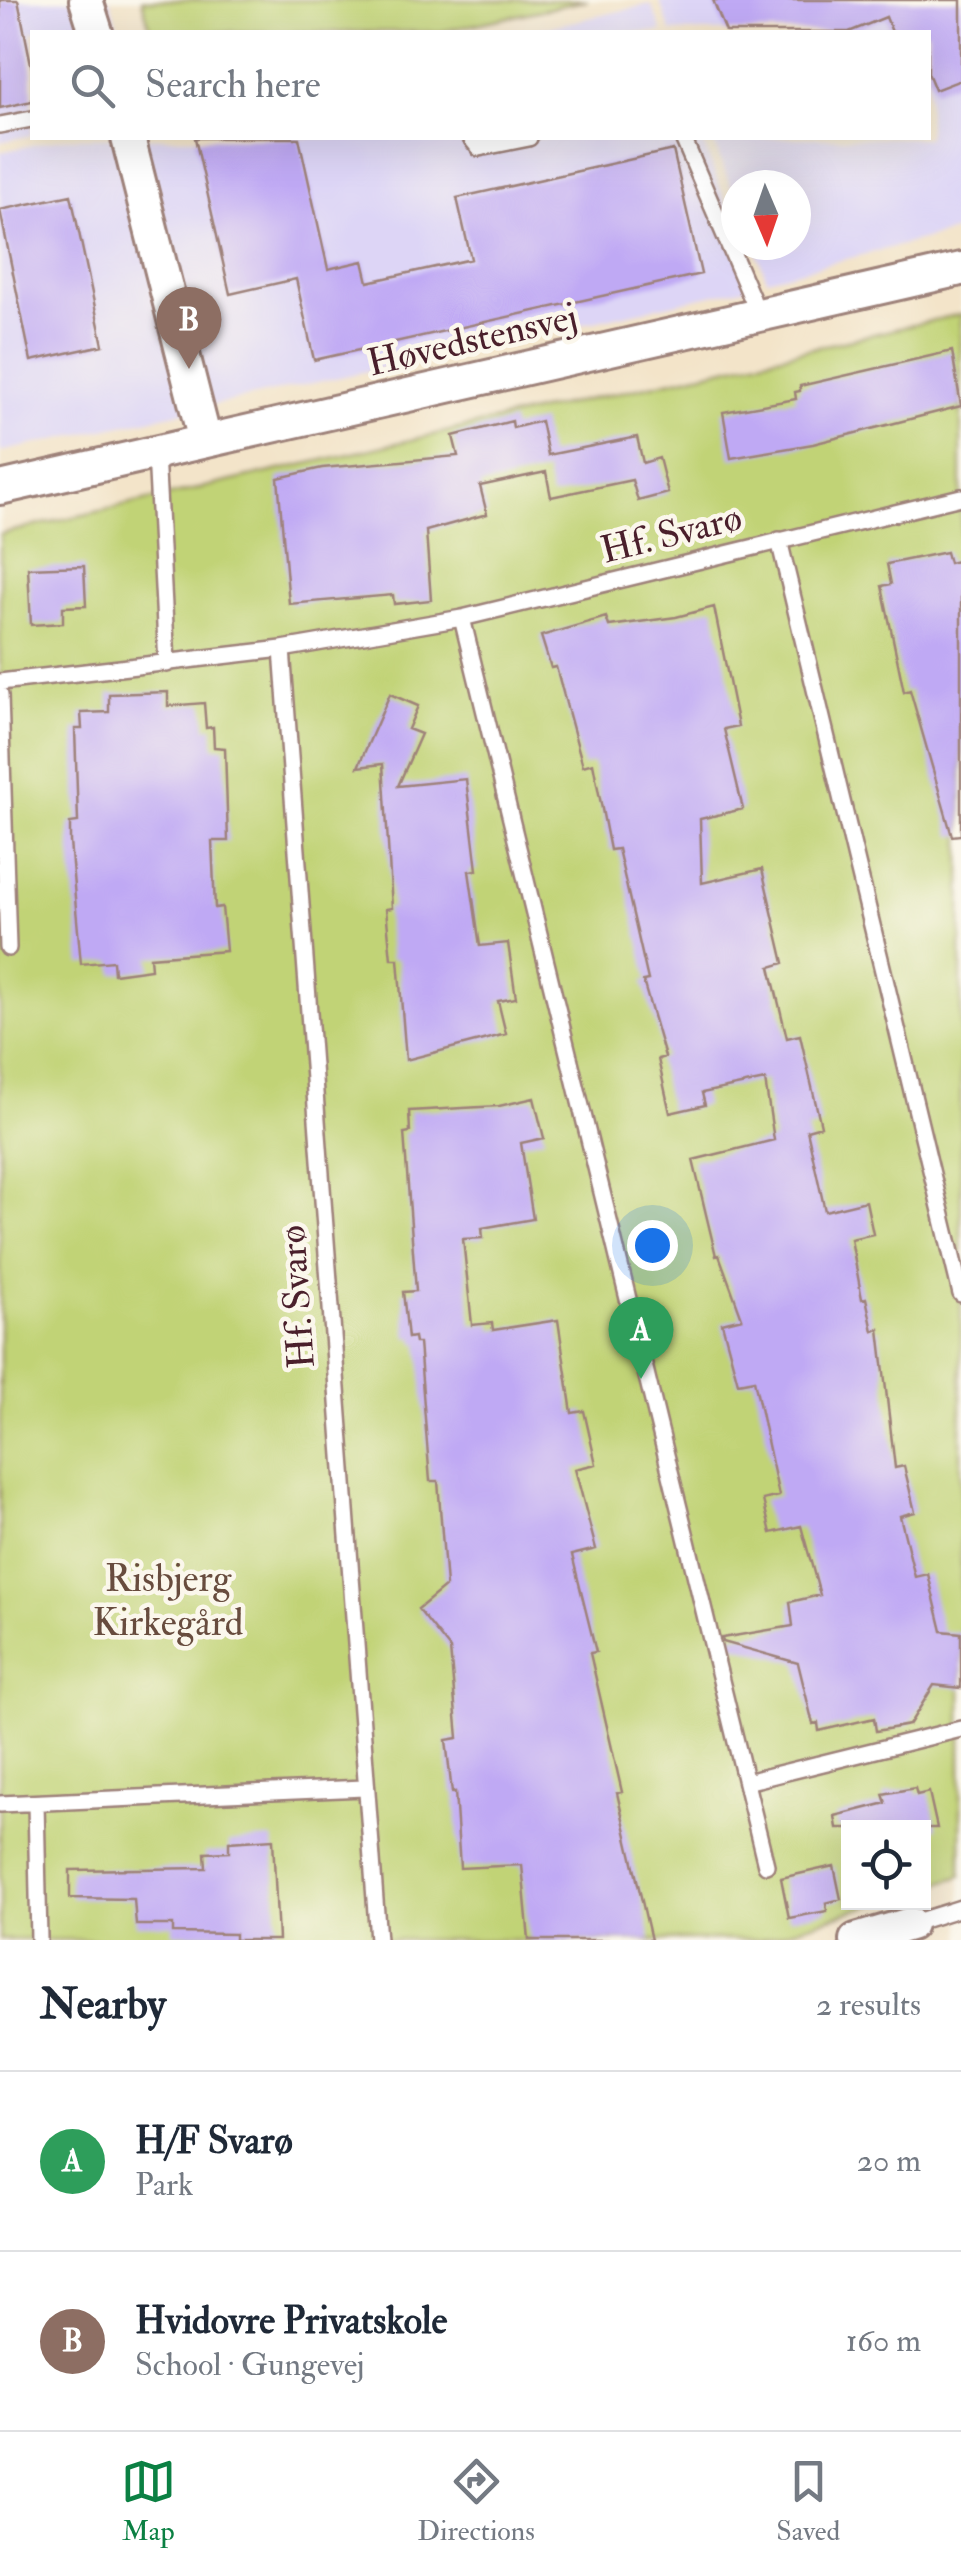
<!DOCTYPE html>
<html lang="en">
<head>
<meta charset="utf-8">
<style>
  body { margin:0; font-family:"IM FELL Double Pica",serif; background:#f2f2f3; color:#1f2937 }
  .controls { position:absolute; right:30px; bottom:30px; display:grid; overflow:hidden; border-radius:0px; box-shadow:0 10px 40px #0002 }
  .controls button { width:90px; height:90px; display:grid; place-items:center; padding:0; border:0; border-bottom:2px solid #e0e1e3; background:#fff; color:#1f2937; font:50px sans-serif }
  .compass { position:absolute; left:721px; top:170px; width:90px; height:90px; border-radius:50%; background:#fff; box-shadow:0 10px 40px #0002; rotate:178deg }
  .you { position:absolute; left:652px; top:1245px; width:35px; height:35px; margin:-25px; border:8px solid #fff; border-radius:50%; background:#1a73e8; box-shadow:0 0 0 15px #1a73e833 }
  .badge { display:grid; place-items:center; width:65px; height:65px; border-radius:50%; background:#0b8043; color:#fff; font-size:32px; font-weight:700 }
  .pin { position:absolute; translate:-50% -82px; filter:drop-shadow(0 2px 5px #0008) }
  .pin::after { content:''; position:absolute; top:52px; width:35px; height:30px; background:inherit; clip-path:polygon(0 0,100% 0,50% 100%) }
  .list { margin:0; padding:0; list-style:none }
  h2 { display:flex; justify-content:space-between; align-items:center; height:130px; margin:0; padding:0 40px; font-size:42px }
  h2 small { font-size:32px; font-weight:400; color:#747a83 }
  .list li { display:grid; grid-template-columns:65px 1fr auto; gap:30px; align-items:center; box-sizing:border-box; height:180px; padding:0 40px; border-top:2px solid #e0e1e3 }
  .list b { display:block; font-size:38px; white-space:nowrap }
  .list p { margin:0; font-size:32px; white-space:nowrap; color:#747a83 }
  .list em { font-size:32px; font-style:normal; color:#747a83 }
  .icon { flex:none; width:55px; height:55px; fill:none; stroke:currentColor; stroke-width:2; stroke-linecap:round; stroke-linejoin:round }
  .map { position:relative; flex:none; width:961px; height:1940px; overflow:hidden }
  .search { position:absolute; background:#fff; box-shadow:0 10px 40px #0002; left:30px; right:30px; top:30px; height:110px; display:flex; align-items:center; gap:25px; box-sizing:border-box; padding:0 35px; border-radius:0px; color:#747a83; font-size:38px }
  .sheet { height:490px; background:#fff }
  nav { display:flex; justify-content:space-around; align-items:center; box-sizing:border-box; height:140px; border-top:2px solid #e0e1e3; background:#fff; font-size:28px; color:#747a83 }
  nav a { display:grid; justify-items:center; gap:5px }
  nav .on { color:#0b8043 }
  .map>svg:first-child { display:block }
  .built { fill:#ddd5f6 }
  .green { fill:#c1d376; stroke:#867950; stroke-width:2.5 }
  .building { fill:#bfa9f4 }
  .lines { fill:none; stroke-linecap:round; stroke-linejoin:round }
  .service-casing { stroke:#9e827a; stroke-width:20 }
  .minor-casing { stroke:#9e827a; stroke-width:38 }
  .service { stroke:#fff; stroke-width:15 }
  .minor { stroke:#fff; stroke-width:32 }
  .labels { text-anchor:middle; stroke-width:9; stroke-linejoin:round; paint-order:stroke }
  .street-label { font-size:38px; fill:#4a1f2b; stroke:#fbf7ec }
  .park-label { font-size:38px; fill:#684c3e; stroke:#fbf7ec }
</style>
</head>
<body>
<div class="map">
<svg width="961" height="1940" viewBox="0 0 961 1940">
  <rect width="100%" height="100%" fill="#fbf7ec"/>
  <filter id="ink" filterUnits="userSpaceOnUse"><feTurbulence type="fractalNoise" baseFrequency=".01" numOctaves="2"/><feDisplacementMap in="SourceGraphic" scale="20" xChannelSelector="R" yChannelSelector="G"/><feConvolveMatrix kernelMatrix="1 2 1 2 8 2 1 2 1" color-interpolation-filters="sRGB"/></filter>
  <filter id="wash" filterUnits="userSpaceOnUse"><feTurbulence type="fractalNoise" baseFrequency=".0048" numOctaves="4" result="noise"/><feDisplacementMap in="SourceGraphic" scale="40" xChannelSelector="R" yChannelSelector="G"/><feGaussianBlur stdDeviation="2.25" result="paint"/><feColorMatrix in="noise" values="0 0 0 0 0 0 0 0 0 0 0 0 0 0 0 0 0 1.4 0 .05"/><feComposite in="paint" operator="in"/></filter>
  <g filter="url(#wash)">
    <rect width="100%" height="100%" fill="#f3e4c9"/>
    <!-- built -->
    <path class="built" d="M 0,0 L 110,0 L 119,32 L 32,32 L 32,135 L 0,142 Z
      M 659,0 L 961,0 L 961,230 L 767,279 L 754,245 L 796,245 L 796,185 L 736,185 L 736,199 L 712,138 L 928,138 L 928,32 L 671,32 Z
      M 651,4 L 662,32 L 527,32 Z
      M 66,138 L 701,138 L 736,229 L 736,245 L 742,245 L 757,285 L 0,452 L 0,152 Z"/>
    <!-- green -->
    <path class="green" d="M 142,0 L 588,0 L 440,32 L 151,32 Z
      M 961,314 L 961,1876 L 924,1888 L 924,1828 L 848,1828 L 848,1902 L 878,1903 L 761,1940 L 0,1940 L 0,534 Z"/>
    <g id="blocks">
      <!-- building -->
      <path class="building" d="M 0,0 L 18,0 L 32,69 L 32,101 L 0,108 Z
        M 713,0 L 961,0 L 961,80 L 935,90 L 928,73 L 928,32 L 892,32 L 886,17 L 849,32 L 726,32 Z
        M 195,138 L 299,138 L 328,269 L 363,261 L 368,282 L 471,259 L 457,198 L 673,150 L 701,274 L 314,360 L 296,279 L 230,294 Z
        M 71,195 L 103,345 L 31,361 L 0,210 Z
        M 952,351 L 961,406 L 813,444 L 731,458 L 723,412 L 796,399 L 795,392 L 800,391 L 800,386 Z
        M 512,421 L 513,428 L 541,421 L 548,455 L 637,437 L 643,463 L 659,458 L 668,493 L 638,501 L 632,480 L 551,497 L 546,472 L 480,486 L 487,514 L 426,531 L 431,600 L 394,604 L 393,595 L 289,604 L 278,478 L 322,468 L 458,456 L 453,436 Z
        M 946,552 L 949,563 L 961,560 L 961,835 L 952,836 L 910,690 L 904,692 L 882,586 L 891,584 L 887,564 Z
        M 84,566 L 86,606 L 63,607 L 63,623 L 31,625 L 28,568 Z
        M 714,607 L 738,726 L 724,729 L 743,809 L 700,819 L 702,883 L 762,869 L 784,963 L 770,967 L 787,1038 L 800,1035 L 821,1126 L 807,1130 L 825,1211 L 866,1201 L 873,1234 L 851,1239 L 862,1299 L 866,1298 L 873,1331 L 879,1329 L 895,1468 L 904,1466 L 915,1512 L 900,1516 L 915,1577 L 928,1574 L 942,1631 L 961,1633 L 961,1688 L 934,1685 L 909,1725 L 876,1731 L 874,1718 L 819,1731 L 818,1723 L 813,1724 L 798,1663 L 723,1642 L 722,1638 L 793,1626 L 790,1602 L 820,1595 L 801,1526 L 771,1533 L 763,1500 L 779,1496 L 754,1380 L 738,1383 L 722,1323 L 742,1318 L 719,1255 L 716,1256 L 693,1160 L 774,1140 L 765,1080 L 702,1093 L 705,1105 L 670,1113 L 658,1059 L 665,1057 L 643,981 L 648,980 L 618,849 L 610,850 L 593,763 L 583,766 L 556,667 L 551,668 L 541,636 L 606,617 L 609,626 L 676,617 Z
        M 168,692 L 168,706 L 204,703 L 206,728 L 213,727 L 214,747 L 225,748 L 228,841 L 212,841 L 215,908 L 222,907 L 226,951 L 150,957 L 151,969 L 114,974 L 113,961 L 81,964 L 70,842 L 70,823 L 78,822 L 75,729 L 82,729 L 81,713 L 109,712 L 109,694 Z
        M 390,694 L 418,706 L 408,729 L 421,734 L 398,786 L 466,779 L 477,870 L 469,871 L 480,946 L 508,943 L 516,998 L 498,1001 L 506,1034 L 406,1060 L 398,959 L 391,959 L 386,909 L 392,908 L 383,764 L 358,767 Z
        M 534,1098 L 544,1138 L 521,1143 L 533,1219 L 482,1228 L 483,1238 L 463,1239 L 472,1325 L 492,1323 L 493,1330 L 558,1320 L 572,1413 L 584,1411 L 596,1464 L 575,1469 L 596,1549 L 572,1555 L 596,1652 L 590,1653 L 622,1792 L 617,1793 L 651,1940 L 529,1940 L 522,1865 L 460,1868 L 455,1792 L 452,1793 L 446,1740 L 458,1738 L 450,1649 L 418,1609 L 446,1586 L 438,1481 L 430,1481 L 419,1343 L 415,1343 L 414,1337 L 408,1338 L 403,1292 L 416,1291 L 404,1133 L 410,1132 L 409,1111 L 499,1106 Z
        M 915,1788 L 917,1795 L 929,1792 L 937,1828 L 837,1828 L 835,1816 L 886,1803 L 883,1794 Z
        M 273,1839 L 278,1940 L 235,1940 L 235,1934 L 173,1933 L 173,1925 L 136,1925 L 134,1899 L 70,1898 L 70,1870 L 206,1868 L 205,1853 L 229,1852 L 229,1842 Z
        M 834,1866 L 841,1899 L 826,1903 L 827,1911 L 789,1918 L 781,1878 Z"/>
    </g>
  </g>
  <g filter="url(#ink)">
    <use href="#blocks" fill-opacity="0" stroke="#9e827a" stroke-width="2.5"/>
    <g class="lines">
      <defs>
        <path id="service" d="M 0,125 L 32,119
          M 471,138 L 479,148 L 529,138
          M 683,138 L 759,315
          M 156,453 L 167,664
          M 779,540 L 961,1294
          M 462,618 L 766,1865
          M 282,649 L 378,1940
          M 0,682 L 282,649 L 462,618 L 961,497
          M 0,695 L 8,948
          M 746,1782 L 961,1729
          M 36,1803 L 39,1940
          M 0,1804 L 364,1788
          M 910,1924 L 961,1908"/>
        <path id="minor" d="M 86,0 L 96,32
          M 128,138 L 205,441
          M 0,488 L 961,269
          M 856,1940 L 910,1924"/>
      </defs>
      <!-- service casing -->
      <use href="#service" class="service-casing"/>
      <!-- minor casing -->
      <use href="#minor" class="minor-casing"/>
      <!-- service -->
      <use href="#service" class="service"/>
      <!-- minor -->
      <use href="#minor" class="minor"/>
    </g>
  </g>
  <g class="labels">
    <!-- street labels -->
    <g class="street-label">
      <text transform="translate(472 339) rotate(-13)" y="13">Høvedstensvej</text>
      <text transform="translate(671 533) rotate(-14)" y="13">Hf. Svarø</text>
      <text transform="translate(296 1297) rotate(-94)" y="13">Hf. Svarø</text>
    </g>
    <!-- park labels -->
    <g class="park-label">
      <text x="168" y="1591">Risbjerg<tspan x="168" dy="44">Kirkegård</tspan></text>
    </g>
  </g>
</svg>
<div class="controls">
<button><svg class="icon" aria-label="locate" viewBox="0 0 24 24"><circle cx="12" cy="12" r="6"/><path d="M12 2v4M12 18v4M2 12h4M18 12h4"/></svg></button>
</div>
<svg class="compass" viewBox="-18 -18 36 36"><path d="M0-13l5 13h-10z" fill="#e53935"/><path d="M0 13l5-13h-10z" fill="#747a83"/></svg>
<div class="you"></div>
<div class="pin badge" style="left:641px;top:1379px;background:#2e9e5b">A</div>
<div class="pin badge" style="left:189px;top:369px;background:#8d6e63">B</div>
<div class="search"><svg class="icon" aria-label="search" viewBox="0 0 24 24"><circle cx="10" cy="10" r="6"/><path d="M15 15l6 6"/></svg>Search here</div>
</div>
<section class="sheet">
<h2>Nearby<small>2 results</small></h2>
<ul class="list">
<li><span class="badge" style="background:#2e9e5b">A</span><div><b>H/F Svarø</b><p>Park</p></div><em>20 m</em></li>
<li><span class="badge" style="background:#8d6e63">B</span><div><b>Hvidovre Privatskole</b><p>School · Gungevej</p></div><em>160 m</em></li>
</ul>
</section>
<nav>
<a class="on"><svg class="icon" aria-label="map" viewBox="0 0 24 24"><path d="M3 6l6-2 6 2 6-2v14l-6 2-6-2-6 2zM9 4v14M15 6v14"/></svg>Map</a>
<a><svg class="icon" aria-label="directions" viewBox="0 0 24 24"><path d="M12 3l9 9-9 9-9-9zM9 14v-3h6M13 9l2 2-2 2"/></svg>Directions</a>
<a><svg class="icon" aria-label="saved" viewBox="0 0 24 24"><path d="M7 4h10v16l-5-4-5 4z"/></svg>Saved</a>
</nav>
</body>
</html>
